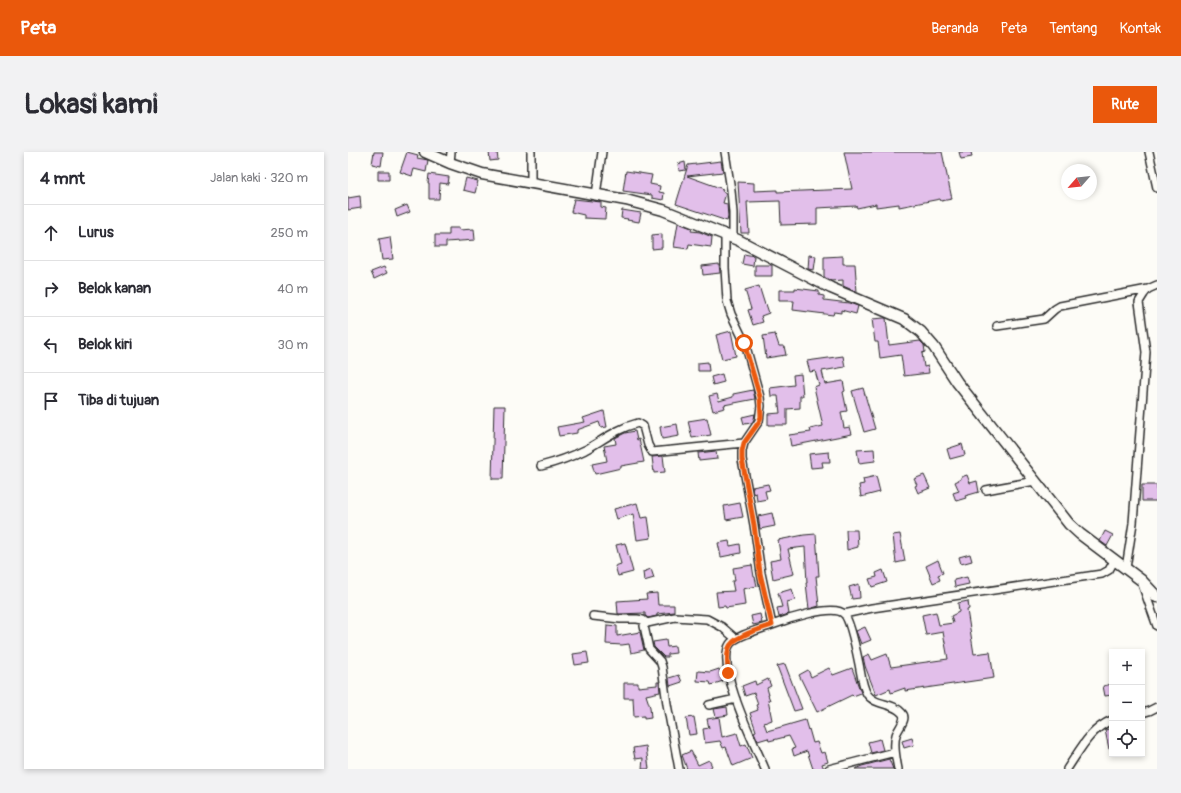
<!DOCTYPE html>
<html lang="id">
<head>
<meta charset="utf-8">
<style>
  body { margin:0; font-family:Pangolin,sans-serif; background:#f2f2f3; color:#2b2b33 }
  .controls { position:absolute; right:12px; bottom:12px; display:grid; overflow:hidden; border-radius:0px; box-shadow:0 2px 6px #0003 }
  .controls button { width:36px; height:36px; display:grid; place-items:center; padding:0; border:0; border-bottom:1px solid #e1e1e2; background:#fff; color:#2b2b33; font:20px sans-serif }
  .compass { position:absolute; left:713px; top:12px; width:36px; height:36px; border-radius:50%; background:#fff; box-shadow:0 2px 6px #0003; rotate:242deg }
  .stop { position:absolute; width:12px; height:12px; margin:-9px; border:3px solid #ea580c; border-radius:50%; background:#fff }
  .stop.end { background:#ea580c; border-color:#fff; box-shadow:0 1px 4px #0008 }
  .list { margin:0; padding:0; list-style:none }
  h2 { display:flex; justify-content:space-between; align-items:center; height:52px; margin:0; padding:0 16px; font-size:17px }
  h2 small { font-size:13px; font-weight:400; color:#7c7c81 }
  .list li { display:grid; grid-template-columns:26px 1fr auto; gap:12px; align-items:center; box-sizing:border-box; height:56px; padding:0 16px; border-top:1px solid #e1e1e2 }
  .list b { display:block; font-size:15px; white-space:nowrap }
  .list em { font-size:13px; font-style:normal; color:#7c7c81 }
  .icon { flex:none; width:22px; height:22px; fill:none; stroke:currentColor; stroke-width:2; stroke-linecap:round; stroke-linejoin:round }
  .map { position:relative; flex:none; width:809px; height:617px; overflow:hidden; border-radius:0px }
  header { display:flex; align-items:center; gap:24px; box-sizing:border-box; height:56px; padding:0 20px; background:#ea580c; color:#fff }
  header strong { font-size:19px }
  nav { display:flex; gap:22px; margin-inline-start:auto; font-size:14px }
  .intro { display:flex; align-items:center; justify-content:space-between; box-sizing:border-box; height:96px; padding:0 24px }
  h1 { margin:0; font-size:28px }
  .button { padding:10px 18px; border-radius:0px; background:#ea580c; color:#fff; font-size:14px; font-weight:700 }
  main { display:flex; gap:24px; padding:0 24px }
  aside { flex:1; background:#fff; border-radius:0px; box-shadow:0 2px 6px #0003 }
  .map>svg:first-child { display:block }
  .building { fill:#e2bfea; stroke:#2b2b2b }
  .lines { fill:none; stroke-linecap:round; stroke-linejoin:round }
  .street-casing { stroke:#2b2b2b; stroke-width:10 }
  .secondary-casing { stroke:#2b2b2b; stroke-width:13 }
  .street { stroke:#fdfcf7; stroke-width:7 }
  .secondary { stroke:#fdfcf7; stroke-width:10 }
  .route { stroke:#ea580c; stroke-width:5 }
</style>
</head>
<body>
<header>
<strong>Peta</strong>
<nav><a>Beranda</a><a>Peta</a><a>Tentang</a><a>Kontak</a></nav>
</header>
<div class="intro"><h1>Lokasi kami</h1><a class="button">Rute</a></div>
<main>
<aside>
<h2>4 mnt<small>Jalan kaki · 320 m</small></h2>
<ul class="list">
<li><svg class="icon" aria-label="ahead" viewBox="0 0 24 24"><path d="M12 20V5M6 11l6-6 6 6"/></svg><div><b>Lurus</b></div><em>250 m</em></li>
<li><svg class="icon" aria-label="right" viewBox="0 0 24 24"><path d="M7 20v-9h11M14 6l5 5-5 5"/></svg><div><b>Belok kanan</b></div><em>40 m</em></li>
<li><svg class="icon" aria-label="left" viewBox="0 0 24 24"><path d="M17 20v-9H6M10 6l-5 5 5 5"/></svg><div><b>Belok kiri</b></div><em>30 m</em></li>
<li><svg class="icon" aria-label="arrive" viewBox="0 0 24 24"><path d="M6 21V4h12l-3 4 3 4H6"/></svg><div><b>Tiba di tujuan</b></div></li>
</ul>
</aside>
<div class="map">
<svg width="809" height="617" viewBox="0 0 809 617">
  <rect width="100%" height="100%" fill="#fdfcf7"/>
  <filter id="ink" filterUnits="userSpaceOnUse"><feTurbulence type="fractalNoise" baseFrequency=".025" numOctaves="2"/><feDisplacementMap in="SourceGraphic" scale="8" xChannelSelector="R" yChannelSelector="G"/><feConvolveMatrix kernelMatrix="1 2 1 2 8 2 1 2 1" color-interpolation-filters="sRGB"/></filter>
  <g filter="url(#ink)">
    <!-- building -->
    <path class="building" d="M 26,0 L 35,0 L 33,14 L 24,12 Z
      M 59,0 L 70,3 L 69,6 L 80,8 L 78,20 L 66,17 L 64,24 L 52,20 Z
      M 141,0 L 149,0 L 150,8 L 142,9 Z
      M 496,0 L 594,0 L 604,47 L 593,49 L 592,47 L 551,55 L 551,52 L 528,55 L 528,52 L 509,56 L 508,54 L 469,56 L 469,72 L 433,73 L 432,49 L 399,50 L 401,81 L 393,81 L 390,30 L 406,31 L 406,39 L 429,38 L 429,40 L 504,37 Z
      M 611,0 L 623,0 L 624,5 L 613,7 Z
      M 373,9 L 375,20 L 339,24 L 375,37 L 374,39 L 378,41 L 375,51 L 379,52 L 380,65 L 379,69 L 328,52 L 340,13 Z
      M 337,10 L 338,18 L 331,19 L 330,12 Z
      M 30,19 L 41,19 L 41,28 L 30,28 Z
      M 278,19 L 304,23 L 302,32 L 312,34 L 311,40 L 316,41 L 315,48 L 304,46 L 304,43 L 275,39 Z
      M 81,22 L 101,25 L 100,32 L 92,31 L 91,47 L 81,47 L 81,31 L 80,31 Z
      M 118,26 L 130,29 L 127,41 L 115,38 Z
      M 12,44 L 13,56 L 0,58 L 0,46 Z
      M 226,47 L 253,50 L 253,55 L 258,56 L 257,67 L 236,66 L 236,63 L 223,60 Z
      M 59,53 L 62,60 L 49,65 L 47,58 Z
      M 274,58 L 293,61 L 291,70 L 279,68 L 280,67 L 273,66 Z
      M 330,71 L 344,76 L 343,79 L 352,80 L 364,85 L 363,95 L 341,92 L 340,97 L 326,95 Z
      M 101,76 L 111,76 L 111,78 L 126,77 L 127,88 L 98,90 L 98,95 L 87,95 L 87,83 L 101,83 Z
      M 314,82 L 314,96 L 304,97 L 304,83 Z
      M 42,85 L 45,107 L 34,108 L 31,87 Z
      M 396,102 L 406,104 L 405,114 L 394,112 Z
      M 461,103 L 468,104 L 466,118 L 460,117 Z
      M 495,104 L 495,112 L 507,112 L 509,140 L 495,134 L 495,128 L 483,129 L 476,125 L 476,105 Z
      M 371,112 L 372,121 L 355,123 L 354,114 Z
      M 407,113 L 424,113 L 424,124 L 407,124 Z
      M 36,115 L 39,121 L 26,127 L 23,120 Z
      M 411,134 L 417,153 L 418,152 L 421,161 L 413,164 L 415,170 L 405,173 L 400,158 L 403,157 L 397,138 Z
      M 447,136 L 471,139 L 471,143 L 476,144 L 476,148 L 501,151 L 510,154 L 508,162 L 493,158 L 493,161 L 486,160 L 485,163 L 445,158 L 446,149 L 431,149 L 431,138 L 447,138 Z
      M 536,166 L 538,166 L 541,193 L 572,189 L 576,193 L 577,200 L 574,201 L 576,215 L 580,214 L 581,221 L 556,224 L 553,203 L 532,206 L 530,190 L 527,190 L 524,167 Z
      M 383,179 L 388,204 L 374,207 L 368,183 Z
      M 427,182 L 431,194 L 436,194 L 438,203 L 418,206 L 415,184 Z
      M 495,204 L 497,215 L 474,219 L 477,232 L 495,229 L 497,239 L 495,240 L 499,259 L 493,260 L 496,276 L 502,275 L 504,282 L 443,294 L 441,283 L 463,280 L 462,277 L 475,274 L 466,235 L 471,233 L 467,219 L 462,220 L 459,209 Z
      M 360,210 L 361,219 L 350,219 L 350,211 Z
      M 374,222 L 376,230 L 365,233 L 363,225 Z
      M 453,222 L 455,244 L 452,244 L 452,256 L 439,257 L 439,273 L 420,273 L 420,262 L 432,261 L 430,244 L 423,244 L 422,236 L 446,233 L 445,223 Z
      M 515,236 L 527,277 L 516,280 L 504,239 Z
      M 405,238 L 407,247 L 376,253 L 377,256 L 365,259 L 361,244 L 369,242 L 371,249 L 385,245 L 385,242 Z
      M 146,254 L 157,254 L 155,327 L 144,327 Z
      M 256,259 L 259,275 L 253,276 L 251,270 L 229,278 L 229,281 L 211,284 L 209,275 L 237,270 L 235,266 Z
      M 407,262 L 406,267 L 404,271 L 396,272 L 394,265 Z
      M 359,266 L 363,283 L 344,286 L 340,269 Z
      M 329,272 L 331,284 L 314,287 L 312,275 Z
      M 287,279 L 289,288 L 291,287 L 296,310 L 273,314 L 273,316 L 247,322 L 244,312 L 259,309 L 256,294 L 268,292 L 267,286 L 277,281 Z
      M 614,292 L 617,303 L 602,307 L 599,297 Z
      M 526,297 L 527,309 L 511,311 L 509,298 Z
      M 368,299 L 369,307 L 351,309 L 350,301 Z
      M 481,300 L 482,310 L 474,310 L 475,315 L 463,316 L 461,302 Z
      M 315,304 L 317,320 L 306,321 L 304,305 Z
      M 576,323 L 582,336 L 570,341 L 567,334 L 569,333 L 566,327 Z
      M 619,323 L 622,331 L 629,329 L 631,340 L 617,344 L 618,346 L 608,349 L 605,341 L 611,339 L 607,330 L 613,327 L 613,325 Z
      M 528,324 L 532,340 L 513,345 L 511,333 L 516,332 L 515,327 Z
      M 420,332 L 422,338 L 417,339 L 419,347 L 409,349 L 408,341 L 405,342 L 404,335 Z
      M 794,333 L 809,333 L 809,349 L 794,349 Z
      M 289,351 L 293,366 L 300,365 L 303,386 L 289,388 L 285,362 L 269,367 L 266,357 Z
      M 392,351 L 395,365 L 378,368 L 376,354 Z
      M 424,361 L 427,374 L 412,377 L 410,364 Z
      M 498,378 L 509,378 L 510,395 L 499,398 Z
      M 757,379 L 765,383 L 759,394 L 752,389 Z
      M 468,382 L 471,424 L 468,424 L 471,454 L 461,457 L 458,431 L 459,431 L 457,395 L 440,397 L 446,422 L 425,427 L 422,409 L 433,407 L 430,388 L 456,383 Z
      M 552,382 L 557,409 L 548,411 L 545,383 Z
      M 381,389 L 382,394 L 392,392 L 393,401 L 373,405 L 370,391 Z
      M 277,391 L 285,420 L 270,424 L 267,414 L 273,412 L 268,393 Z
      M 622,402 L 624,409 L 613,412 L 611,405 Z
      M 590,408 L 595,421 L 590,423 L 592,428 L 585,431 L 578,414 Z
      M 404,413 L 406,425 L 407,425 L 409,434 L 395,437 L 397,453 L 378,456 L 377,454 L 370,455 L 368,440 L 386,439 L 384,429 L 387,429 L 385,416 Z
      M 303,417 L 306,426 L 296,429 L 295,420 Z
      M 535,418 L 539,430 L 524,435 L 521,427 L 529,425 L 528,421 Z
      M 619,425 L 621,432 L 607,435 L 606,428 Z
      M 511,432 L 512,446 L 504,447 L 501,435 Z
      M 444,437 L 447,448 L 439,450 L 441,462 L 431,465 L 429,456 L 434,455 L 430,441 Z
      M 309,441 L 310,453 L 326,453 L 326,460 L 309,462 L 309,464 L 300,466 L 297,464 L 297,461 L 270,462 L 269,449 L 299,447 L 298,442 Z
      M 620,449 L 621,457 L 619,458 L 626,502 L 642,500 L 646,526 L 557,539 L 557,536 L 543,541 L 542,537 L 528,543 L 517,514 L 515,505 L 521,502 L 524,508 L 539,502 L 543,515 L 600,507 L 595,480 L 578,483 L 574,463 L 588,460 L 591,473 L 605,471 L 603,464 L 611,460 L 610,451 Z
      M 412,462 L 414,471 L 405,473 L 403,464 Z
      M 259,473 L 269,474 L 269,484 L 292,480 L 296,498 L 283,501 L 281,492 L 274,493 L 258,492 Z
      M 517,475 L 523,488 L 513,492 L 508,479 Z
      M 318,488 L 319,495 L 327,494 L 328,501 L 320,502 L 320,505 L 316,505 L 306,495 L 305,490 Z
      M 239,500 L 241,511 L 227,513 L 225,502 Z
      M 437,512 L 454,557 L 446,559 L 429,514 Z
      M 481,516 L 485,523 L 504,516 L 513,541 L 505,544 L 504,543 L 469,560 L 451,523 L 460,518 L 463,525 Z
      M 371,517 L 375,529 L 363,533 L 362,530 L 349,529 L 350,519 L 362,520 Z
      M 331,523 L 334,530 L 322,534 L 321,526 Z
      M 420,527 L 423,534 L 419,536 L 421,543 L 420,543 L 422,548 L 420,548 L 424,568 L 416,571 L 419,579 L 457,568 L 460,578 L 461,577 L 465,591 L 469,590 L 473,601 L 477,600 L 480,610 L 474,612 L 476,617 L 465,617 L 459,599 L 446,604 L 444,597 L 447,596 L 441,584 L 421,589 L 420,586 L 410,589 L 406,580 L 408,579 L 402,561 L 410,558 L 408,553 L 410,552 L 406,541 L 397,544 L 394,534 L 407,529 L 408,533 Z
      M 309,530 L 311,530 L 312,540 L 298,543 L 302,555 L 303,566 L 296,567 L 296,564 L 286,565 L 285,546 L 276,546 L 276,531 L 290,531 L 290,535 L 309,533 Z
      M 764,532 L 764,543 L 757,544 L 755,534 Z
      M 379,555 L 380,563 L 368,565 L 366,557 Z
      M 346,565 L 349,582 L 341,583 L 338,566 Z
      M 371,565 L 374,585 L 389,581 L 393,594 L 398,592 L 404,606 L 385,614 L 378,595 L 375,596 L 372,589 L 357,591 L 355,577 L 361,576 L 359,567 Z
      M 764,576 L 764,597 L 761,597 L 757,578 Z
      M 564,586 L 566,593 L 556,596 L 554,589 Z
      M 532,587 L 535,598 L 523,601 L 520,590 Z
      M 298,594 L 301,617 L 294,617 L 295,606 L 287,607 L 285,596 Z
      M 343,599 L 350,613 L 361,608 L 364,614 L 360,617 L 339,617 L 334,603 Z
      M 541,607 L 545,617 L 507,617 L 514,614 Z"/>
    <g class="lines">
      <defs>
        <path id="street" d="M 377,0 L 383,38 L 385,61 L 385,86
          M 801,0 L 809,36
          M 102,11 L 103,0
          M 183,30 L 183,0
          M 248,43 L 254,0
          M 377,83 L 377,116 L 379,149 L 383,162 L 397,191 L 412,245 L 413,254 L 411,269 L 396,291 L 394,299 L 394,307 L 406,373 L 413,421 L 424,473 C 414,477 388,483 382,492 C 367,514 407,593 417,617
          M 649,174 L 696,167 L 707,157 L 712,154 L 800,137
          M 193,314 C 209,310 223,305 237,298 C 255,288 270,276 290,271 L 295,274 L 300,293 L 304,300 L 396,291
          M 638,338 L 687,329
          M 778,416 L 785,371 L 798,200 L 791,150 L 796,142 L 800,137 L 809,133
          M 794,432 L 809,474
          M 496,462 L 524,456 L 754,422 L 761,418 L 766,409
          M 245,464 L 272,467 L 289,467 L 295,468 L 299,471
          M 424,473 C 437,468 486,451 496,462 C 502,468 509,502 511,512 C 513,522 514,533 519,542 C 527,554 545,550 554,561 C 560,567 550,576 548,583 C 545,594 548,606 550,617
          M 361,553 L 388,547
          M 794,561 L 801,559 L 809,555
          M 331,617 L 319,552 L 314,515 L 312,509 L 301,497 L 296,474 L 299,471 L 327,465 L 359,467 L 374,475 L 388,487
          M 481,617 L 547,600
          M 719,617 C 732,598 742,577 764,568"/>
        <path id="secondary" d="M 77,0 L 102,11 L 134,22 L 278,48 L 315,58 L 390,88 L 483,136 L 556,167 L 573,180 L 586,195 L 609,230 L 721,372 L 732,382 L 793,428 L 809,445"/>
      </defs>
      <!-- street casing -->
      <use href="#street" class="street-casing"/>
      <!-- secondary casing -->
      <use href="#secondary" class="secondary-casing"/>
      <!-- street -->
      <use href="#street" class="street"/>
      <!-- secondary -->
      <use href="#secondary" class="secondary"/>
    </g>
  </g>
  <g class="lines" filter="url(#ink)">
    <!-- route -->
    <path class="route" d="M 380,521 C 380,513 378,504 381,496 C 385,484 413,477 424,473 L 412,421 L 406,373 L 394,307 L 394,299 L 396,291 L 411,270 L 413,265 L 412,245 L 396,191"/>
  </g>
</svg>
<div class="controls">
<button>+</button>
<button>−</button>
<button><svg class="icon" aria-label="locate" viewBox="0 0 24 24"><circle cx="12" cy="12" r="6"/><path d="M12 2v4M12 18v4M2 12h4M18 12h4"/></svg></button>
</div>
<svg class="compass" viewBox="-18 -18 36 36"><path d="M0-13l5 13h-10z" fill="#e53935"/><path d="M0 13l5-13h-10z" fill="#7c7c81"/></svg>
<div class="stop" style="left:396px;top:191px"></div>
<div class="stop end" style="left:380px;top:521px"></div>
</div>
</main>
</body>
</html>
